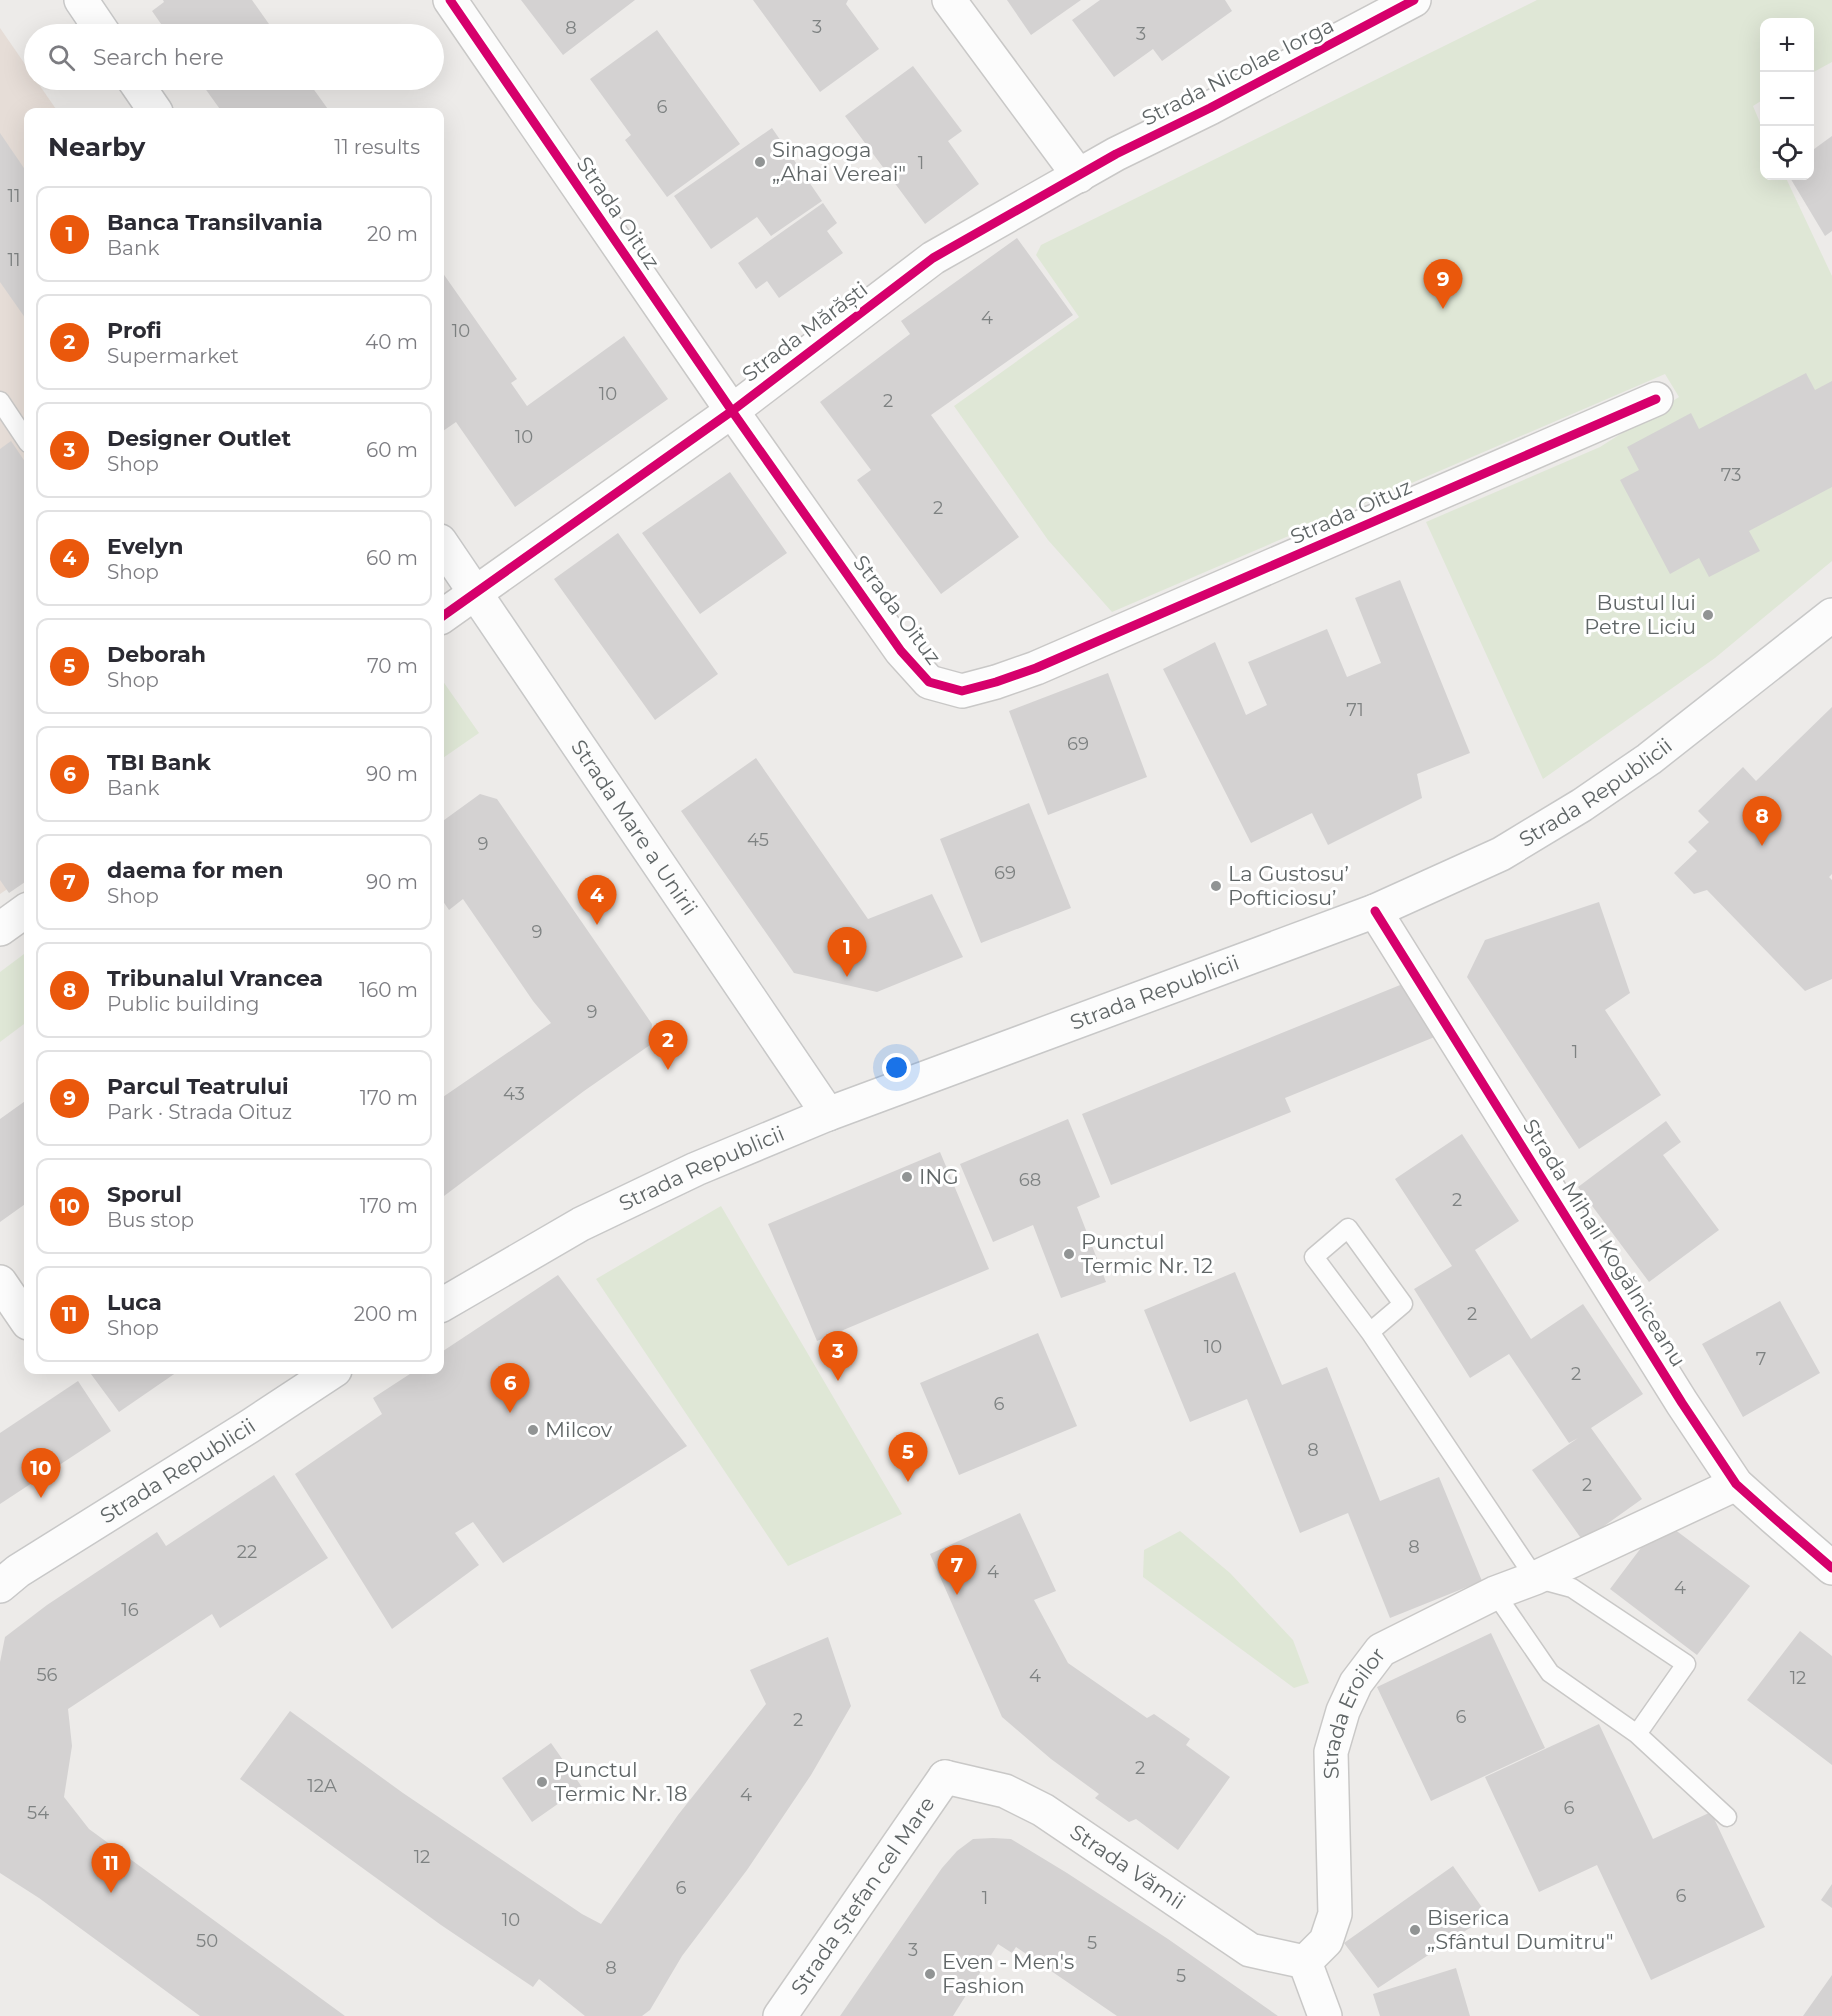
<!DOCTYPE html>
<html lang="en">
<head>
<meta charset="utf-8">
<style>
  body { margin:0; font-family:Montserrat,sans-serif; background:#f7f7f7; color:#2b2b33 }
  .controls { position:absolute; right:18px; top:18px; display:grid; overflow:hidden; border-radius:12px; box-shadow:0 6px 24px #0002 }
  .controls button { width:54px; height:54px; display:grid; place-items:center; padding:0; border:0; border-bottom:2px solid #e1e1e2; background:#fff; color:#2b2b33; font:30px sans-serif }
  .you { position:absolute; left:897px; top:1068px; width:21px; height:21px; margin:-15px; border:4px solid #fff; border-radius:50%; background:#1a73e8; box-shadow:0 0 0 9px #1a73e833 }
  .badge { display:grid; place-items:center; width:39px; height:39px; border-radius:50%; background:#ea580c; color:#fff; font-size:20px; font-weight:700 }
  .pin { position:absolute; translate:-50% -50px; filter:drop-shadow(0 2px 3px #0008) }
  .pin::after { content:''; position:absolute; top:32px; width:21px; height:18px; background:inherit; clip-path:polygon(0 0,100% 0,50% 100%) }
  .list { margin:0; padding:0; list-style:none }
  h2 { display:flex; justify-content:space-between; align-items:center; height:78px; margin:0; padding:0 24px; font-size:26px }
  h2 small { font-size:20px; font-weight:400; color:#7c7c81 }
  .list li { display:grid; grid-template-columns:39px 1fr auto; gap:18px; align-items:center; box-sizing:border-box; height:96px; margin:0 12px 12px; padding:0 12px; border:2px solid #e1e1e2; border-radius:12px }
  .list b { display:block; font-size:22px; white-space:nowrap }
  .list p { margin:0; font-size:20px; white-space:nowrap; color:#7c7c81 }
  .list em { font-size:20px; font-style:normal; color:#7c7c81 }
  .icon { flex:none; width:33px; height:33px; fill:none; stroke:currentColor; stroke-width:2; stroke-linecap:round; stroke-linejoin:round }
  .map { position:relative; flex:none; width:1832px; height:2016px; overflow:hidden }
  .search { position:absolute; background:#fff; box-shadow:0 6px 24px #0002; left:24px; top:24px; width:420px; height:66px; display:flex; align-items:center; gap:15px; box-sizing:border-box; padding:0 21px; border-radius:33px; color:#7c7c81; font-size:22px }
  .panel { position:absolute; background:#fff; box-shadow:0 6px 24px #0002; left:24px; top:108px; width:420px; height:1266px; border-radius:12px }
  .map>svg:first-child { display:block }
  .commercial { fill:#e6ddd7 }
  .green { fill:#dfe7d6 }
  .building { fill:#d4d2d2 }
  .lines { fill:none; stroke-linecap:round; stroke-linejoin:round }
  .service-casing { stroke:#c9c8c7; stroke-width:21 }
  .minor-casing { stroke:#c9c8c7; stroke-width:36 }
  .tertiary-casing { stroke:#c9c8c7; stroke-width:36 }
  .secondary-casing { stroke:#c8c8c8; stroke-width:36 }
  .service { stroke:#fcfcfc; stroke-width:18 }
  .minor { stroke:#fcfcfc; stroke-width:33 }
  .tertiary { stroke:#fcfcfc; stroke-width:33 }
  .secondary { stroke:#fcfcfc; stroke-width:33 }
  .cycleway-casing { stroke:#fff; stroke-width:13 }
  .cycleway { stroke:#d6006c; stroke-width:9 }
  .poi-dot { fill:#919494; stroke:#fff; stroke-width:2 }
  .labels { text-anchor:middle; stroke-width:6; stroke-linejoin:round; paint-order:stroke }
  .number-label { font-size:18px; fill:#7e8282 }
  .street-label { font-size:21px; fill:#5f6566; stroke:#fff }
  .poi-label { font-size:21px; fill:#5f6566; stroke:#fff; text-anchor:start }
</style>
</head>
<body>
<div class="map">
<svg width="1832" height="2016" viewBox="0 0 1832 2016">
  <rect width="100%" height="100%" fill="#edebe9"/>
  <!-- commercial -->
  <path class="commercial" d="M 0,28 L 58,112 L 28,112 L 28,875 L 0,894 Z"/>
  <!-- green -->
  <path class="green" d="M 1537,0 L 1832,0 L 1832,62 L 1810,74 L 1810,22 L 1764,22 L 1764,99 L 1753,106 L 1764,132 L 1764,176 L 1785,176 L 1832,276 L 1832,561 L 1715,658 L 1543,779 L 1426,522 L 1600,447 L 1679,397 L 1665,374 L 1112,612 L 1048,540 L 954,406 L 1079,317 L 1036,255 L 1041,245 Z
    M 440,677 L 479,733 L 440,760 Z
    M 28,951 L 28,1021 L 0,1042 L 0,972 Z
    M 721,1206 L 902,1514 L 788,1566 L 596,1279 Z
    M 1180,1531 L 1230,1573 L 1293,1640 L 1309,1683 L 1294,1688 L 1143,1577 L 1144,1550 Z"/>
  <!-- building -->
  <path class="building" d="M 163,0 L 252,0 L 276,34 L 168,34 L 152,11 L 164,2 Z
    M 521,0 L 635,0 L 563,55 Z
    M 753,0 L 848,0 L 846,4 L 879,49 L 820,92 Z
    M 1007,0 L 1081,0 L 1031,35 Z
    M 1100,0 L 1225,0 L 1232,11 L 1162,61 L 1153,49 L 1114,77 L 1072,20 Z
    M 657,30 L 740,144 L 667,197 L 625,140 L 631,135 L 590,79 Z
    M 913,66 L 962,131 L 948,141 L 979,184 L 925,224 L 845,116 Z
    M 199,80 L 307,80 L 330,112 L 222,112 Z
    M 772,128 L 822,201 L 771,236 L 757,217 L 711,249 L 674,196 Z
    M 0,133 L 28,174 L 28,322 L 0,282 Z
    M 1832,136 L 1832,231 L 1825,236 L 1789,176 L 1810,176 L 1810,152 Z
    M 823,203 L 837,223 L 827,231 L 843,253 L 779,298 L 767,281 L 756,289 L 738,263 Z
    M 1017,238 L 1073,315 L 931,415 L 1019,537 L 941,594 L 857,480 L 871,470 L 820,402 L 910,334 L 901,321 Z
    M 440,269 L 517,379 L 511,383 L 527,406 L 624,336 L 668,399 L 515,507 L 456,422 L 443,431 L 440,426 Z
    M 1806,373 L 1815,390 L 1832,381 L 1832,487 L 1749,531 L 1760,551 L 1709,577 L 1699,558 L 1670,574 L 1620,480 L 1639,470 L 1627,447 L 1691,413 L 1699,429 Z
    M 11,441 L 28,466 L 28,880 L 9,893 L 0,880 L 0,449 Z
    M 730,472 L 787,553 L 700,614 L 642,533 Z
    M 618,533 L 718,674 L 655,720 L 554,579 Z
    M 1400,580 L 1470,753 L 1417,774 L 1422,798 L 1328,845 L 1312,813 L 1251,843 L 1163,669 L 1215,642 L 1246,715 L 1267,705 L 1248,662 L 1327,629 L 1347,677 L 1381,663 L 1355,598 Z
    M 1108,673 L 1147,777 L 1048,815 L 1009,711 Z
    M 1832,707 L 1832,874 L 1829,877 L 1832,880 L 1832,979 L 1805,991 L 1707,890 L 1694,894 L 1674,873 L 1697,851 L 1688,842 L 1709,822 L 1698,811 L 1743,767 L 1756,781 Z
    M 756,758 L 868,919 L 932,894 L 963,957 L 877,992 L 794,973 L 681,811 Z
    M 480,794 L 497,799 L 652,1024 L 650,1045 L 584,1091 L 440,1199 L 440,1099 L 551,1023 L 533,1001 L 463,899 L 449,910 L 440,897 L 440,823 Z
    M 1029,803 L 1071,908 L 981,943 L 940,839 Z
    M 1599,902 L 1630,993 L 1605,1010 L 1661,1095 L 1579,1149 L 1467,977 L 1485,940 Z
    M 1415,979 L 1437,1036 L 1285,1098 L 1291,1112 L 1111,1185 L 1082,1114 Z
    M 28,1099 L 28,1202 L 0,1222 L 0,1119 Z
    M 1068,1119 L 1100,1197 L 1077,1207 L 1106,1282 L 1061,1298 L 1033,1225 L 993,1242 L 960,1164 Z
    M 1666,1121 L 1681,1142 L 1663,1155 L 1719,1230 L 1649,1282 L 1578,1187 Z
    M 1462,1134 L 1519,1221 L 1475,1250 L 1531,1339 L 1583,1304 L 1643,1394 L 1591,1428 L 1642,1499 L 1583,1541 L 1532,1470 L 1578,1438 L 1569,1443 L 1509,1354 L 1470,1378 L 1414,1289 L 1452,1266 L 1395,1179 Z
    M 940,1152 L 989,1269 L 817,1341 L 768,1224 Z
    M 1235,1272 L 1282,1385 L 1327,1367 L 1380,1501 L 1439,1477 L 1482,1581 L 1390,1618 L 1348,1513 L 1300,1533 L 1247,1399 L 1190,1422 L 1144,1310 Z
    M 558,1275 L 687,1446 L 503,1563 L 473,1522 L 455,1533 L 479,1565 L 392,1629 L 295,1474 L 382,1414 L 373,1398 L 416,1370 L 440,1370 L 440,1353 Z
    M 1780,1301 L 1820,1373 L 1743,1417 L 1702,1344 Z
    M 1038,1333 L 1077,1426 L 959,1475 L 920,1383 Z
    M 88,1370 L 180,1370 L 119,1412 Z
    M 78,1381 L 111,1431 L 0,1504 L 0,1433 Z
    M 274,1475 L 328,1558 L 220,1628 L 212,1614 L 68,1709 L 72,1746 L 64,1797 L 89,1829 L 345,2016 L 200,2016 L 39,1898 L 0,1873 L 0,1662 L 5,1637 L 47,1605 L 157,1532 L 166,1546 Z
    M 1020,1513 L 1056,1591 L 1034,1600 L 1068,1663 L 1147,1718 L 1154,1714 L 1190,1739 L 1186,1745 L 1230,1777 L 1178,1850 L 1136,1819 L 1129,1822 L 1095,1798 L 1099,1794 L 1051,1759 L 1002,1717 L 930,1554 Z
    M 1662,1520 L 1750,1586 L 1697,1655 L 1610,1589 Z
    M 1800,1631 L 1832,1656 L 1832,1765 L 1747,1700 Z
    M 1491,1633 L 1545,1748 L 1431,1801 L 1377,1687 Z
    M 828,1637 L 851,1706 L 811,1775 L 747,1870 L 682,1956 L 650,2010 L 642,2016 L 585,2016 L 539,1979 L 533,1987 L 441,1925 L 240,1779 L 290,1711 L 403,1793 L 582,1914 L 601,1924 L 678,1815 L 766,1704 L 750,1670 Z
    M 1599,1724 L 1653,1839 L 1711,1812 L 1765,1927 L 1651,1980 L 1597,1865 L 1539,1892 L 1485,1777 Z
    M 551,1743 L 582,1787 L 532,1822 L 502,1778 Z
    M 993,1838 L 1011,1839 L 1067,1873 L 1168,1939 L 1278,2016 L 1117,2016 L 1016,1947 L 1012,1953 L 998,1944 L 953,2016 L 840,2016 L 942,1868 L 957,1851 L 973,1839 Z
    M 1453,1866 L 1488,1916 L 1378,1988 L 1344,1943 Z
    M 1832,1884 L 1832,1908 L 1821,1900 Z
    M 1456,1968 L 1470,2016 L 1380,2016 L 1373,1994 Z
    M 1832,1975 L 1832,2016 L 1803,2016 Z"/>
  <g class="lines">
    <defs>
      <path id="service" d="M 0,401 L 28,443
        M 1370,1332 L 1403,1304 L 1348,1228 L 1314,1257 L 1370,1332 L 1535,1578 L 1572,1588 L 1686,1664 L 1637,1734
        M 1495,1593 L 1550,1673 L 1637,1734 L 1727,1817"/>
      <g id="minor">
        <path d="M 450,0 L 732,411 L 901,651 L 929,682 L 962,691 L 996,682 L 1036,668 L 1656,399"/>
        <path d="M 949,0 L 1079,176"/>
        <path d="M 440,618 L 732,411 L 933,258 L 1116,154 L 1210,108 L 1414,0"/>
        <path d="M 0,929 L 28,909"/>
        <path d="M 0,1282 L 28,1323"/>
        <path id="s1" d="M 945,1777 L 1005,1791 L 1043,1810 L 1250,1950 L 1305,1962"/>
        <path id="s2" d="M 1305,1962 L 1326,1941 L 1335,1914 L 1331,1752 L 1343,1711 L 1356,1683 L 1381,1650 L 1495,1593 L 1535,1578 L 1736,1484"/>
        <path d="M 1305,1962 L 1325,2016"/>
      </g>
      <g id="tertiary">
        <path d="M 1375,911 L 1682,1403 L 1736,1484 L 1774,1518 L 1832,1568"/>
        <path id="s3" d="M 780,2016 L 945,1777"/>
      </g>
      <g id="secondary">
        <path d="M 81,0 L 104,34"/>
        <path d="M 134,80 L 156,112"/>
        <path id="s4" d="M 440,541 L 828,1114"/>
        <path id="s5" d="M 440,1306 L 581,1224 L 696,1169 L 828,1114 L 1375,911 L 1501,854 L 1582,805 L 1649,759 L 1832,615"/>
        <path id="s6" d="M 0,1586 L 18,1571 L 250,1426 L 335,1370"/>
      </g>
    </defs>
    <!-- service casing -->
    <use href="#service" class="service-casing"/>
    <!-- minor casing -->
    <use href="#minor" class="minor-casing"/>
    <!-- tertiary casing -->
    <use href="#tertiary" class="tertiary-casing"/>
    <!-- secondary casing -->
    <use href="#secondary" class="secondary-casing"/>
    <!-- service -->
    <use href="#service" class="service"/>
    <!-- minor -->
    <use href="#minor" class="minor"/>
    <!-- tertiary -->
    <use href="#tertiary" class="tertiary"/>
    <!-- secondary -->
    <use href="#secondary" class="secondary"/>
    <defs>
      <path id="cycleway" d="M 450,0 L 732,411 L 901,651 L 929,682 L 962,691 L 996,682 L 1036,668 L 1656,399
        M 440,618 L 732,411 L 933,258 L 1116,154 L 1210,108 L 1414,0
        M 1375,911 L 1682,1403 L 1736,1484 L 1774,1518 L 1832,1568"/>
    </defs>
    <!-- cycleway casing -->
    <use href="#cycleway" class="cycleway-casing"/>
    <!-- cycleway -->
    <use href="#cycleway" class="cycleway"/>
  </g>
  <!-- markers -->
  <g class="poi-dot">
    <circle cx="760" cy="162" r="6"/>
    <circle cx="1708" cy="615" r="6"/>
    <circle cx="1216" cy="886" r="6"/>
    <circle cx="907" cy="1177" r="6"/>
    <circle cx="1069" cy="1254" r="6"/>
    <circle cx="533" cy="1430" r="6"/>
    <circle cx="542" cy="1782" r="6"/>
    <circle cx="1415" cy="1930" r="6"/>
    <circle cx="930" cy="1974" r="6"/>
  </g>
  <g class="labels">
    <!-- number labels -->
    <g class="number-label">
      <text x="817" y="33">3</text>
      <text x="571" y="34">8</text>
      <text x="1141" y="40">3</text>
      <text x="662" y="113">6</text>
      <text x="921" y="169">1</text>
      <text x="14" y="202">11</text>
      <text x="14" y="266">11</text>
      <text x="987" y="324">4</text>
      <text x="461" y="337">10</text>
      <text x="608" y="400">10</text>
      <text x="888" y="407">2</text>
      <text x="524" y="443">10</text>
      <text x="1731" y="481">73</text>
      <text x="938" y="514">2</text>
      <text x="1355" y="716">71</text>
      <text x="1078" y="750">69</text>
      <text x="758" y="846">45</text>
      <text x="483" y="850">9</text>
      <text x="1005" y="879">69</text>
      <text x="537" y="938">9</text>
      <text x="592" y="1018">9</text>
      <text x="1575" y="1058">1</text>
      <text x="514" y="1100">43</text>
      <text x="1030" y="1186">68</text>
      <text x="1457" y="1206">2</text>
      <text x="1472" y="1320">2</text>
      <text x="1213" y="1353">10</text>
      <text x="1761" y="1365">7</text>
      <text x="1576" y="1380">2</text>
      <text x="999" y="1410">6</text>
      <text x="1313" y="1456">8</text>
      <text x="1587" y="1491">2</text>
      <text x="1414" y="1553">8</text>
      <text x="247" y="1558">22</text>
      <text x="993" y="1578">4</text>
      <text x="1680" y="1594">4</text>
      <text x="130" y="1616">16</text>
      <text x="47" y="1681">56</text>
      <text x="1035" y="1682">4</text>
      <text x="1798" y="1684">12</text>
      <text x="1461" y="1723">6</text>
      <text x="798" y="1726">2</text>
      <text x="1140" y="1774">2</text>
      <text x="322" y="1792">12A</text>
      <text x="746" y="1801">4</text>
      <text x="1569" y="1814">6</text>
      <text x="38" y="1819">54</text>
      <text x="422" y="1863">12</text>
      <text x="681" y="1894">6</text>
      <text x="1681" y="1902">6</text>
      <text x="985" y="1904">1</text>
      <text x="511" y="1926">10</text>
      <text x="207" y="1947">50</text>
      <text x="1092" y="1949">5</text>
      <text x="913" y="1956">3</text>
      <text x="611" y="1974">8</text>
      <text x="1181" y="1982">5</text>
    </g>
    <!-- street labels -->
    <g class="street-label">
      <text transform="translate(1238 72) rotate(-27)" y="7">Strada Nicolae Iorga</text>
      <text transform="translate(618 213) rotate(56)" y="7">Strada Oituz</text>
      <text transform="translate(805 332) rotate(-37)" y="7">Strada Mărăști</text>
      <text transform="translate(1351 512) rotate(-24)" y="7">Strada Oituz</text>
      <text transform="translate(897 610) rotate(53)" y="7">Strada Oituz</text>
      <text dy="7" stroke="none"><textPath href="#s5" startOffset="1268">Strada Republicii</textPath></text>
      <text dy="7" stroke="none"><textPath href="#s4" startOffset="346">Strada Mare a Unirii</textPath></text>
      <text dy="7" stroke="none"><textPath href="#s5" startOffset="782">Strada Republicii</textPath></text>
      <text dy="7" stroke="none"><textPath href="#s5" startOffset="296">Strada Republicii</textPath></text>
      <text transform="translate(1604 1243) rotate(58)" y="7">Strada Mihail Kogălniceanu</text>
      <text dy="7" stroke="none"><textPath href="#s6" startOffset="212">Strada Republicii</textPath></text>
      <text dy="7" stroke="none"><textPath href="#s2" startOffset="264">Strada Eroilor</textPath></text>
      <text dy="7" stroke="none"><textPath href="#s1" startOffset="206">Strada Vămii</textPath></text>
      <text dy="7" stroke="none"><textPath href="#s3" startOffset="146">Strada Ștefan cel Mare</textPath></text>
    </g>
    <!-- poi labels -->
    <g class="poi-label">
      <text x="772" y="157">Sinagoga<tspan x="772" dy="24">„Ahai Vereai"</tspan></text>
      <text x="1696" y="610" text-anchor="end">Bustul lui<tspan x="1696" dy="24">Petre Liciu</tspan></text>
      <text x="1228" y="881">La Gustosu’<tspan x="1228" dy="24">Pofticiosu’</tspan></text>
      <text x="919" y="1184">ING</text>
      <text x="1081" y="1249">Punctul<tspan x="1081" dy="24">Termic Nr. 12</tspan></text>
      <text x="545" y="1437">Milcov</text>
      <text x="554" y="1777">Punctul<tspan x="554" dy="24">Termic Nr. 18</tspan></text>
      <text x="1427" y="1925">Biserica<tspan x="1427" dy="24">„Sfântul Dumitru"</tspan></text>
      <text x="942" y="1969">Even - Men's<tspan x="942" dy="24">Fashion</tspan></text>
    </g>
  </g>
</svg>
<div class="controls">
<button>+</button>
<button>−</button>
<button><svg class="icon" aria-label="locate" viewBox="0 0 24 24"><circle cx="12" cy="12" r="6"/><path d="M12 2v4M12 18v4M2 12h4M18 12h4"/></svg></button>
</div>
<div class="you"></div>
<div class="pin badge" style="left:847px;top:977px">1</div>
<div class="pin badge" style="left:668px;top:1070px">2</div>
<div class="pin badge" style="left:838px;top:1381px">3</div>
<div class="pin badge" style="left:597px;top:925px">4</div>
<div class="pin badge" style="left:908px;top:1482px">5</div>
<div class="pin badge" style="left:510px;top:1413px">6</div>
<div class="pin badge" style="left:957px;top:1595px">7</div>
<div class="pin badge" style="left:1762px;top:846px">8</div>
<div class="pin badge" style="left:1443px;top:309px">9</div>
<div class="pin badge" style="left:41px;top:1498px">10</div>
<div class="pin badge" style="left:111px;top:1893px">11</div>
<div class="search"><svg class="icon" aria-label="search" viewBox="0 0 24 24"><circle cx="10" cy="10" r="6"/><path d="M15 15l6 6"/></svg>Search here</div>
<section class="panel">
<h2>Nearby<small>11 results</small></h2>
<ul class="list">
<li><span class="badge">1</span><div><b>Banca Transilvania</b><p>Bank</p></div><em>20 m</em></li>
<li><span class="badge">2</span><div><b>Profi</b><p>Supermarket</p></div><em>40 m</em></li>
<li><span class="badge">3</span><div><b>Designer Outlet</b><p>Shop</p></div><em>60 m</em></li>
<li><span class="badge">4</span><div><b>Evelyn</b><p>Shop</p></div><em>60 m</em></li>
<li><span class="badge">5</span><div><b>Deborah</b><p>Shop</p></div><em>70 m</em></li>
<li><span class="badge">6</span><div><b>TBI Bank</b><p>Bank</p></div><em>90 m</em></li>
<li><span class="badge">7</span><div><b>daema for men</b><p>Shop</p></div><em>90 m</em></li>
<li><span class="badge">8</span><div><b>Tribunalul Vrancea</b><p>Public building</p></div><em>160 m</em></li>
<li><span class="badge">9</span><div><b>Parcul Teatrului</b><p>Park · Strada Oituz</p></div><em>170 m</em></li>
<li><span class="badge">10</span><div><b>Sporul</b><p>Bus stop</p></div><em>170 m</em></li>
<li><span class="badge">11</span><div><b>Luca</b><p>Shop</p></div><em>200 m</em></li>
</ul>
</section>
</div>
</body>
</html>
